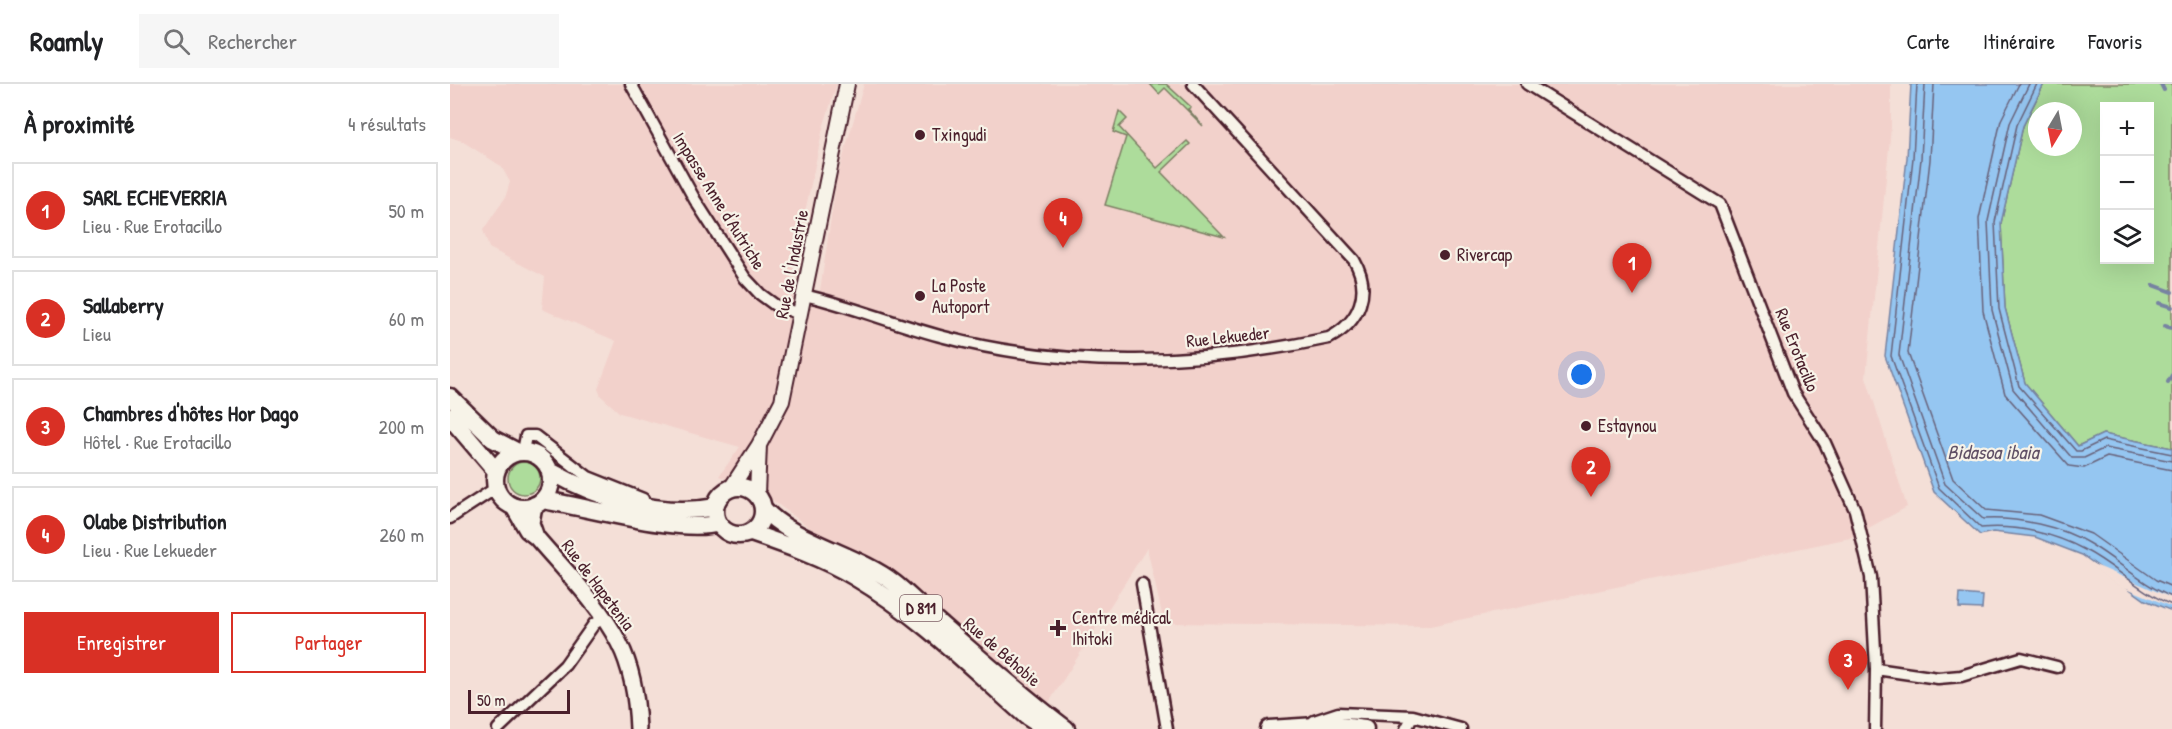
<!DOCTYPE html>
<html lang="fr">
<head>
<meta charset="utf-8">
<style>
  body { margin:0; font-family:"Patrick Hand",sans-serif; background:#f6f6f6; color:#202124 }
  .controls { position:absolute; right:18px; top:18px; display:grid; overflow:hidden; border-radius:0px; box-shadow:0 6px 24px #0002 }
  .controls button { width:54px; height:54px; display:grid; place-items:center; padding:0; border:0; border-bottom:2px solid #e0e0e0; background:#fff; color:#202124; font:30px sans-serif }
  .compass { position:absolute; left:1578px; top:18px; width:54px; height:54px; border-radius:50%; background:#fff; box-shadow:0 6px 24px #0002; rotate:190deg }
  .scale { position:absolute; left:18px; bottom:15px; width:102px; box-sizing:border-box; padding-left:6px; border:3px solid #4a1f2b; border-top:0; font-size:16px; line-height:21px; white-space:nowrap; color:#4a1f2b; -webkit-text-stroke:4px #f7f3e8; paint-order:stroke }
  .you { position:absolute; left:1132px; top:291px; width:21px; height:21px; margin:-15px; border:4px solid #fff; border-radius:50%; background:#1a73e8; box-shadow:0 0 0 9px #1a73e833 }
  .badge { display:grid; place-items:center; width:39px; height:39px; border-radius:50%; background:#d93025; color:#fff; font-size:20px; font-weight:700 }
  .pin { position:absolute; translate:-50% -50px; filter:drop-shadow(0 2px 3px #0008) }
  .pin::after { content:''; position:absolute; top:32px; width:21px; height:18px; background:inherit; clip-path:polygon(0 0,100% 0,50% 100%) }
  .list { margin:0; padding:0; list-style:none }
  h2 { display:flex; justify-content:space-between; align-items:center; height:78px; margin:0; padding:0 24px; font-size:26px }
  h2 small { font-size:20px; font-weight:400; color:#757577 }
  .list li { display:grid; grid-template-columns:39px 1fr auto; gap:18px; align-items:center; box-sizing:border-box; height:96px; margin:0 12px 12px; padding:0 12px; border:2px solid #e0e0e0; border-radius:0px }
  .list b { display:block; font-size:22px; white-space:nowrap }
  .list p { margin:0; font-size:20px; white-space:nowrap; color:#757577 }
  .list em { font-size:20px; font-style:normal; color:#757577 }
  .actions { display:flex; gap:12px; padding:18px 24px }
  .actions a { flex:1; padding:14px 0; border:2px solid #d93025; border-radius:0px; text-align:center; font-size:21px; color:#d93025 }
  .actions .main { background:#d93025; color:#fff }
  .icon { flex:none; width:33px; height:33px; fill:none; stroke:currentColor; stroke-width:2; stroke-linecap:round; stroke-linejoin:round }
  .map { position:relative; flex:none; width:1722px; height:645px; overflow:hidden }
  header { display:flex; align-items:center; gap:36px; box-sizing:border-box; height:84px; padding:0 30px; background:#fff; border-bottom:2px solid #e0e0e0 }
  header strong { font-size:28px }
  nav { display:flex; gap:33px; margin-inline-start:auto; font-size:21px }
  .search { width:420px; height:54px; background:#f6f6f6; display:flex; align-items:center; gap:15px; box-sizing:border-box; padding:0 21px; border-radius:0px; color:#757577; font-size:22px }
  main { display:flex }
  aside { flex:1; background:#fff }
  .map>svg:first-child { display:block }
  .built { fill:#f2d1cb }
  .green { fill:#addc9b; stroke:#7c7e63; stroke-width:1.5; fill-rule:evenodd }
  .water { fill:#95c6f1; stroke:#7783a2; stroke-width:1.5 }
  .pier { fill:#f4dfd7 }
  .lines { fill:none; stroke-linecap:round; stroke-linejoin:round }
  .shore { stroke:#68627a; stroke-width:1.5 }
  .stream { stroke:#7783a2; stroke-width:4 }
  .minor-casing { stroke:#4a1f2b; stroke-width:15 }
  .tertiary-casing { stroke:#4a1f2b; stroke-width:18 }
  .secondary-casing { stroke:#4a1f2b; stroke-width:20 }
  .primary-casing { stroke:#4a1f2b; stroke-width:21 }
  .minor { stroke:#f7f3e8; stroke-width:10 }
  .tertiary { stroke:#f7f3e8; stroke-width:14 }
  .secondary { stroke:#f7f3e8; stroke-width:15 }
  .primary { stroke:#f7f3e8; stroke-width:16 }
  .poi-dot { fill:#4a1f2b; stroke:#f7f3e8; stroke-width:2 }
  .labels { text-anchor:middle; stroke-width:4.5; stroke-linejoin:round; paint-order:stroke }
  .shield { fill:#f7f3e8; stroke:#7e5f64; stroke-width:1.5 }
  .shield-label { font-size:16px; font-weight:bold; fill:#4a1f2b }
  .poi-label { font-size:18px; fill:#4a1f2b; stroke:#f7f3e8; text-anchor:start }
  .street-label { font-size:18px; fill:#4a1f2b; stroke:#f7f3e8 }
  .water-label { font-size:20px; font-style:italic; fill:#605166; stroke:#f7f3e8 }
</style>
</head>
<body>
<header>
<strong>Roamly</strong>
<div class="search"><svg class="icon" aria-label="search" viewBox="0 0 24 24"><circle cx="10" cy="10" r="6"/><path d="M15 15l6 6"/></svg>Rechercher</div>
<nav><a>Carte</a><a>Itinéraire</a><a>Favoris</a></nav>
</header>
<main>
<aside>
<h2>À proximité<small>4 résultats</small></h2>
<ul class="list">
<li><span class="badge">1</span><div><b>SARL ECHEVERRIA</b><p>Lieu · Rue Erotacillo</p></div><em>50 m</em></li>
<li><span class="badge">2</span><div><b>Sallaberry</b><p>Lieu</p></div><em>60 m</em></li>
<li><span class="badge">3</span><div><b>Chambres d'hôtes Hor Dago</b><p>Hôtel · Rue Erotacillo</p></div><em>200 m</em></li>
<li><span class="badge">4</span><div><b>Olabe Distribution</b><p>Lieu · Rue Lekueder</p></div><em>260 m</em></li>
</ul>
<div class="actions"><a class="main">Enregistrer</a><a>Partager</a></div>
</aside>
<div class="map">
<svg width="1722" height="645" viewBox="0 0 1722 645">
  <rect width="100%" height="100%" fill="#f4dfd7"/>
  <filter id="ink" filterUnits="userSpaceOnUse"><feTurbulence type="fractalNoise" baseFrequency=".0167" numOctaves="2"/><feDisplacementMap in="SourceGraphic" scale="12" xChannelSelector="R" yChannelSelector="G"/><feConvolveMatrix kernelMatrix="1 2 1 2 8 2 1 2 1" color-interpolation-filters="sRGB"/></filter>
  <g filter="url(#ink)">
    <!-- built -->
    <path class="built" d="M 0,0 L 387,0 L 373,44 L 337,212 L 368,220 L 387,94 L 414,0 L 1441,0 L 1441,44 L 1416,293 L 1457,423 L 1400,454 L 980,542 L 714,539 L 697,464 L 591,631 L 420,488 L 318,413 L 269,392 L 290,363 L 170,329 L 151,312 L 148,305 L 166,257 L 92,225 L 95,193 L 39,164 L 33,146 L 55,114 L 60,98 L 51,82 L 12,57 L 0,53 Z"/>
    <!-- green -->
    <path class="green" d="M 700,0 L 716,0 L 741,23 L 738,25 L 753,42 L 715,4 L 709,10 Z
      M 1594,0 L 1722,0 L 1722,364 L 1653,350 L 1628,362 L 1575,299 L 1555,224 L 1551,139 L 1573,42 ZM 1654,22 L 1700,22 L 1700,176 L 1654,176 ZM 1587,27 L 1623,27 L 1623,63 L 1587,63 Z
      M 669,27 L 677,35 L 669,43 L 707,84 L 737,57 L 740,60 L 711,88 L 774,153 L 655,121 L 676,53 L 663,48 Z
      M58 394a16 16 0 1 1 32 0a16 16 0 1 1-32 0Z"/>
    <!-- water -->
    <path class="water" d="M 1461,0 L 1594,0 L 1573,42 L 1551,139 L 1555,224 L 1575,299 L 1628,362 L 1653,350 L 1722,364 L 1722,527 L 1695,516 L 1632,471 L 1585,453 L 1543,448 L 1530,451 L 1484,408 L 1435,272 L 1457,74 Z
      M 1510,510 L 1533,512 L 1532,525 L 1509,524 Z"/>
    <!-- pier -->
    <path class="pier" d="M 1636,477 L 1722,514 L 1722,523 L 1667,500 Z"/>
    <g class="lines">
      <!-- shore -->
      <path class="shore" d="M 1467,0 L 1463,74 L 1441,272 L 1489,404 L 1531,444 C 1566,441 1604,449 1635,466 C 1666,482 1688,507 1722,521
        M 1475,0 L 1471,75 L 1449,271 L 1495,400 L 1533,435 C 1567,433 1611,442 1640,460 C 1669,477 1691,500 1722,513
        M 1484,0 L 1480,76 L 1458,269 L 1503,395 L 1536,426 L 1589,431 L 1641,450 L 1706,496 L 1722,503
        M 1569,0 L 1551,36 L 1529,135 L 1533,227 L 1555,310 L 1619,382 L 1634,384 L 1657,373 L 1722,386
        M 1579,0 L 1560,39 L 1538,137 L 1542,226 L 1563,305 L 1622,374 L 1634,374 L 1655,364 L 1722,377
        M 1587,0 L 1567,41 L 1545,138 L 1549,225 L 1569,302 L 1626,367 L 1631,367 L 1654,356 L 1722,370"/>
      <!-- stream -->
      <path class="stream" d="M 1711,0 L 1714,6
        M 1703,201 L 1722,208
        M 1709,219 L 1722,223
        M 1715,242 L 1722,244
        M 1718,298 L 1722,291"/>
      <defs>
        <path id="minor" d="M 181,0 L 245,116 L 295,194 L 310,210 L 325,221 L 350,230
          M 1077,0 L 1270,120 L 1343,309 L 1375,359 L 1405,426 L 1421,493 L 1426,585 L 1425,645
          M 354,211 C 402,222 447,241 494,253 C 619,286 754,281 879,254 C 910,238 922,207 904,176 L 743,0
          M 73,367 L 76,352 L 85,352 L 138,393 L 193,415
          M 0,434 L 46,404
          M 692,500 L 717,645
          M 1426,585 L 1488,594 L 1511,592 L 1571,574 L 1607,583
          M 864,637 L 888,629 L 963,632 L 1011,645
          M 48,645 L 115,581 L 144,540 L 153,534
          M 956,645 L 963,632"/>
        <path id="tertiary" d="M 281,404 L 309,361 L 332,317 L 397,0
          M 307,410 L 309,361"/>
        <path id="secondary" d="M 84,421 L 81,439 L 86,453
          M 63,422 L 77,446 L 86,453 C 114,486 149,520 169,559 C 182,584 187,617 188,645"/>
        <path id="primary" d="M 0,313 L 43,355 L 68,368
          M 0,333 L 46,387
          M45 396a28 28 0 1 1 56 0a28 28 0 1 1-56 0Z
          M 100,387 C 148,414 209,434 265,423
          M265 427a24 24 0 1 1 48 0a24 24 0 1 1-48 0Z
          M 93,416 C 133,422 234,451 268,439
          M 313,424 C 340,457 407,470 444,499 C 457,509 469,522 482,533 C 526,571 569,610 616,645
          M 301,449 C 336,461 373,474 405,493 C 468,530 522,584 576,632 L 596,645
          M 819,645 L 882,641 L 915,645"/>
      </defs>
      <!-- minor casing -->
      <use href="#minor" class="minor-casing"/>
      <!-- tertiary casing -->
      <use href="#tertiary" class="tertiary-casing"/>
      <!-- secondary casing -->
      <use href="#secondary" class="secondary-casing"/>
      <!-- primary casing -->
      <use href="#primary" class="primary-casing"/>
      <!-- minor -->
      <use href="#minor" class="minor"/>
      <!-- tertiary -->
      <use href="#tertiary" class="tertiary"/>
      <!-- secondary -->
      <use href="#secondary" class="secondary"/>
      <!-- primary -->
      <use href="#primary" class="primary"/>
    </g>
  </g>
  <!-- markers -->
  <g class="poi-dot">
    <circle cx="470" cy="51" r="6"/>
    <circle cx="995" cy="171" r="6"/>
    <circle cx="470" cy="212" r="6"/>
    <circle cx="1136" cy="342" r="6"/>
    <path d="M605 535h6v6h6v6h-6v6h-6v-6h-6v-6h6z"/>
  </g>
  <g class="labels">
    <!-- shield labels -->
    <rect class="shield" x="450" y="511" width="42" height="26" rx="4.5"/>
    <g class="shield-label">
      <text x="471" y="530">D 811</text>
    </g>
    <!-- poi labels -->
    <g class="poi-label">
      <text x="482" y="57">Txingudi</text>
      <text x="1007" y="177">Rivercap</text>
      <text x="482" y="208">La Poste<tspan x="482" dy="21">Autoport</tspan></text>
      <text x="1148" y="348">Estaynou</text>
      <text x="622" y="540">Centre médical<tspan x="622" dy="21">Ihitoki</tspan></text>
    </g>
    <!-- street labels -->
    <g class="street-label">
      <text transform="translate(269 117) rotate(58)" y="6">Impasse Anne d'Autriche</text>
      <text transform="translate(342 180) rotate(-79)" y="6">Rue de l'Industrie</text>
      <text transform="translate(778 253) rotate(-6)" y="6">Rue Lekueder</text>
      <text transform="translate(1347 266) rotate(68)" y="6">Rue Erotacillo</text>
      <text transform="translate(148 501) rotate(53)" y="6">Rue de Hapetenia</text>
      <text transform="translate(552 568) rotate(41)" y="6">Rue de Béhobie</text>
    </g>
    <!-- water labels -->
    <g class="water-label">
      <text x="1543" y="375">Bidasoa ibaia</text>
    </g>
  </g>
</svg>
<div class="controls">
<button>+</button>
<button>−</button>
<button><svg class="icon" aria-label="layers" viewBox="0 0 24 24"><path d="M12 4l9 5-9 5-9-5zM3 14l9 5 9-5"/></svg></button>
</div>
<svg class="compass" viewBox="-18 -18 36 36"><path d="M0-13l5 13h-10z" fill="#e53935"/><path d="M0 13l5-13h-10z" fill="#757577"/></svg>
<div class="scale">50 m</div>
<div class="you"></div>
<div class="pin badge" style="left:1182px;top:209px">1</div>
<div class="pin badge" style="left:1141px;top:413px">2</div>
<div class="pin badge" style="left:1398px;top:606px">3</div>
<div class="pin badge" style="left:613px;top:164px">4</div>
</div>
</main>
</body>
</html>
